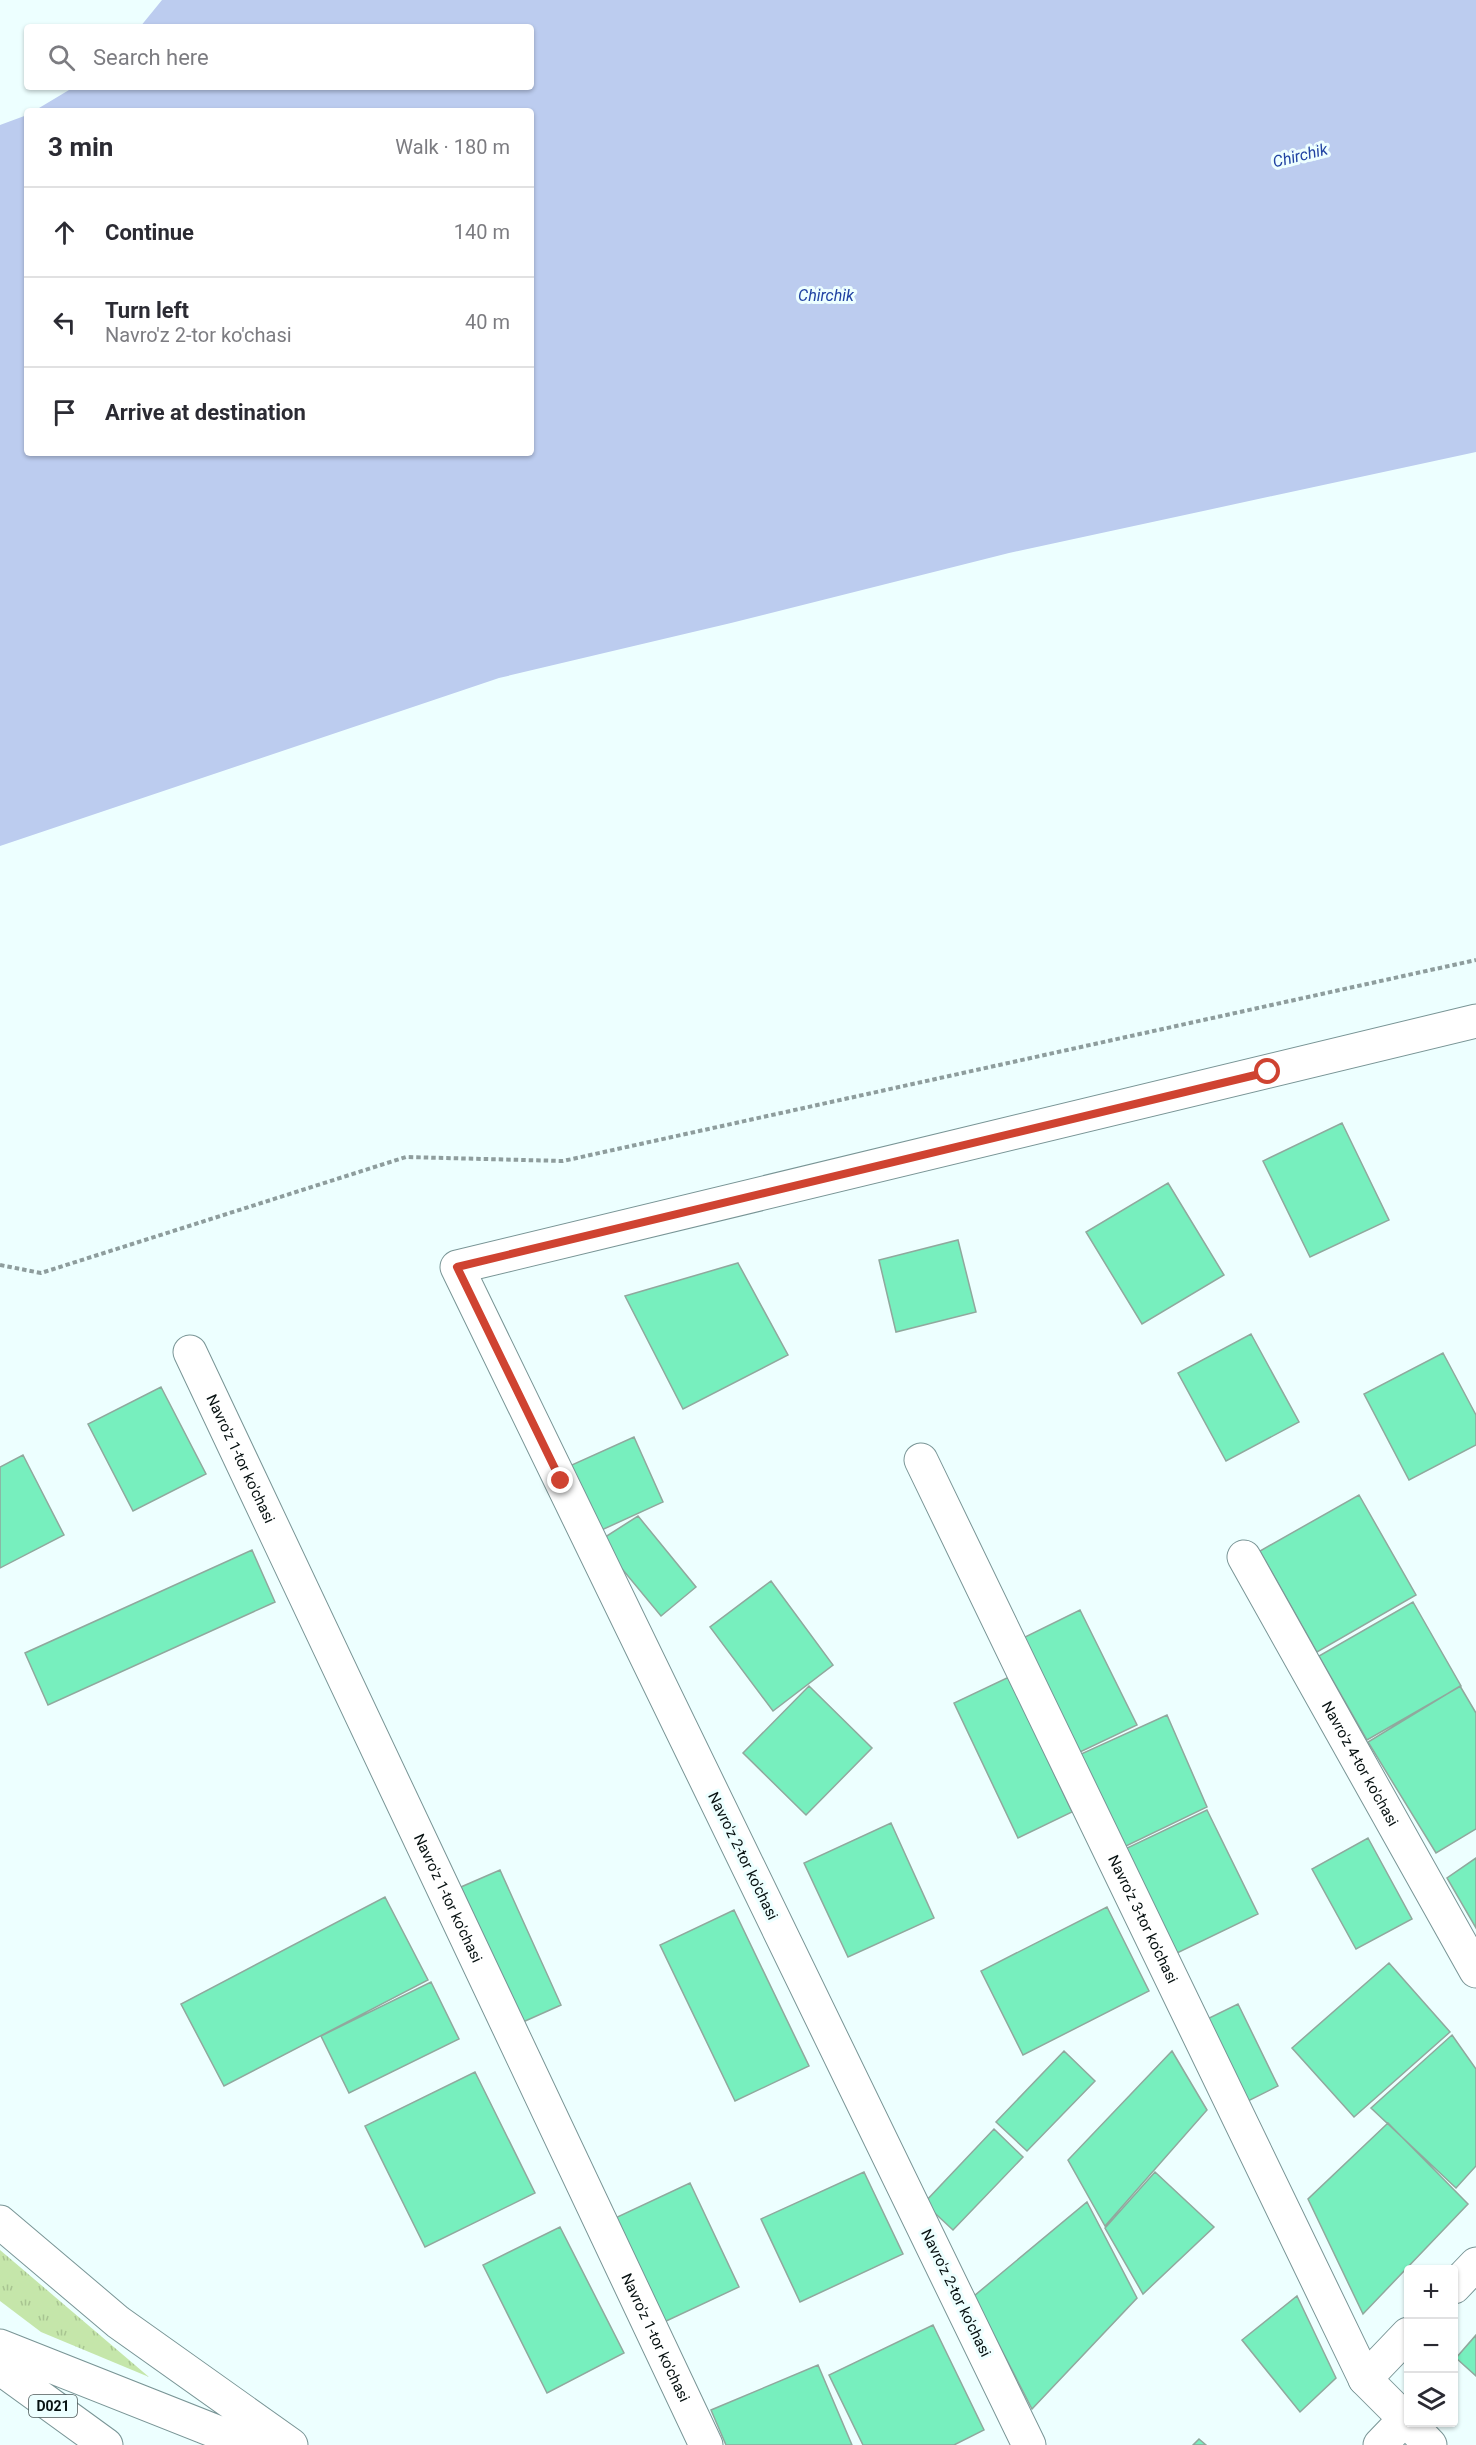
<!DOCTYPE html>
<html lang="en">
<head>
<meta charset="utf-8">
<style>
  body { margin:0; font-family:Roboto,sans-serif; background:#f7f7f7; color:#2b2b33 }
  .controls { position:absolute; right:18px; bottom:18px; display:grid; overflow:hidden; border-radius:6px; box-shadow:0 2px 4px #0004 }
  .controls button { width:54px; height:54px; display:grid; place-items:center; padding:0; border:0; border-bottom:2px solid #e1e1e2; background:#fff; color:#2b2b33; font:30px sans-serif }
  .stop { position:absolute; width:18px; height:18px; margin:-14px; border:4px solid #cf4331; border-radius:50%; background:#fff }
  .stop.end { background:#cf4331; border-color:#fff; box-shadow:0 2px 6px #0008 }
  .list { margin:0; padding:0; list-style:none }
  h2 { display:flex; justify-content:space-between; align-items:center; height:78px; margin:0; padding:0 24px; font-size:26px }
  h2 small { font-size:20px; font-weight:400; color:#7c7c81 }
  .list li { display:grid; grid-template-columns:39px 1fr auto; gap:18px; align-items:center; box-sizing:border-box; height:90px; padding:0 24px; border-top:2px solid #e1e1e2 }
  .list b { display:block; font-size:22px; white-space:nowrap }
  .list p { margin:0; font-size:20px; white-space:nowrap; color:#7c7c81 }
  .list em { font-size:20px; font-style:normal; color:#7c7c81 }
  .icon { flex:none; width:33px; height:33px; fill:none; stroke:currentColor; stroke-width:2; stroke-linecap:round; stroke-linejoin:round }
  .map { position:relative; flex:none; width:1476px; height:2445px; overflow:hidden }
  .search { position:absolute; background:#fff; box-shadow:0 2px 4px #0004; left:24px; top:24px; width:510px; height:66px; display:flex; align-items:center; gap:15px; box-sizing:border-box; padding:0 21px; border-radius:6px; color:#7c7c81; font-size:22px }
  .panel { position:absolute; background:#fff; box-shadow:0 2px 4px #0004; left:24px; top:108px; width:510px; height:348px; border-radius:6px }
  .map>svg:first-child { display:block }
  .grass { fill:url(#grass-tufts) }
  .water { fill:#bcccef }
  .building { fill:#77efbe; stroke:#90a89d; stroke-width:1.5 }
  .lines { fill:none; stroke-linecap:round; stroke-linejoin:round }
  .minor-casing { stroke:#799596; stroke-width:35 }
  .trunk-casing { stroke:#799596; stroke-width:35 }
  .path { stroke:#8e9d9d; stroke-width:4; stroke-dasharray:4.5 3; stroke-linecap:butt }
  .minor { stroke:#fff; stroke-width:33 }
  .trunk { stroke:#fff; stroke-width:33 }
  .route { stroke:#cf4331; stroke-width:8 }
  .labels { text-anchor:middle; stroke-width:6; stroke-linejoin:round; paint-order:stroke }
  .shield { fill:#edffff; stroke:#4c5858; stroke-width:1.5 }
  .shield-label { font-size:14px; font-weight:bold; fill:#071111 }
  .street-label { font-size:15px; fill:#071111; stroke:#edffff }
  .water-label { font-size:16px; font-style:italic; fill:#2144a3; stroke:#edffff }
</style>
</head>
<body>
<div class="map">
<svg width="1476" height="2445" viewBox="0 0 1476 2445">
  <defs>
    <pattern id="grass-tufts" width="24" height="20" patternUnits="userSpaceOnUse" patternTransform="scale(1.5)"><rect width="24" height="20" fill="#c5e6aa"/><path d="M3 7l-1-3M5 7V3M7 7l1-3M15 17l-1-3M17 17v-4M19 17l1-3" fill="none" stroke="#a8c491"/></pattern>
  </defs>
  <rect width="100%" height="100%" fill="#edffff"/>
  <!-- grass -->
  <path class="grass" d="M 0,2250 L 149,2377 L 41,2332 L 0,2301 Z"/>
  <!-- water -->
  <path class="water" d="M 162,0 L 1476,0 L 1476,452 L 1009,553 L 731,623 L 499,678 L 0,846 L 0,125 L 27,115 L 27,453 L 531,453 L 531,111 L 34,111 L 74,87 L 531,87 L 531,27 L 140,27 Z"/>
  <!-- building -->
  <path class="building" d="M 1342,1123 L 1389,1220 L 1310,1257 L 1263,1161 Z
    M 1168,1183 L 1224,1275 L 1142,1324 L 1086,1232 Z
    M 958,1240 L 976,1312 L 896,1332 L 879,1260 Z
    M 738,1263 L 788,1355 L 683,1409 L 625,1296 Z
    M 1251,1334 L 1299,1422 L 1226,1461 L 1178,1373 Z
    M 1443,1353 L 1476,1415 L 1476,1445 L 1409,1480 L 1364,1394 Z
    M 161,1387 L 206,1474 L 133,1511 L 88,1424 Z
    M 634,1437 L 663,1502 L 595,1533 L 565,1468 Z
    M 23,1455 L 64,1535 L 0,1568 L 0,1467 Z
    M 1359,1495 L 1416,1595 L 1317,1652 L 1260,1551 Z
    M 638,1516 L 696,1587 L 661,1616 L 599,1541 Z
    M 252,1550 L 275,1602 L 48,1705 L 25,1653 Z
    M 771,1581 L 833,1665 L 773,1711 L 710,1627 Z
    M 1413,1602 L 1461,1686 L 1367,1740 L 1319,1656 Z
    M 1080,1610 L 1137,1725 L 1080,1752 L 1023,1638 Z
    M 1009,1677 L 1072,1812 L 1018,1838 L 954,1703 Z
    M 809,1686 L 872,1748 L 806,1815 L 743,1753 Z
    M 1460,1686 L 1476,1713 L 1476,1829 L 1436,1853 L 1368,1742 Z
    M 1167,1715 L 1207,1807 L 1124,1847 L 1081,1754 Z
    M 1207,1810 L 1258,1914 L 1175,1954 L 1125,1849 Z
    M 891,1823 L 934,1918 L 848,1957 L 804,1863 Z
    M 1368,1838 L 1412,1919 L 1356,1949 L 1312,1869 Z
    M 1476,1858 L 1476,1928 L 1447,1878 Z
    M 500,1870 L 561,2005 L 523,2022 L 461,1887 Z
    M 385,1897 L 428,1980 L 224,2086 L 181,2004 Z
    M 1107,1907 L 1149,1991 L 1023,2055 L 981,1971 Z
    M 734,1910 L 809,2066 L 735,2101 L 660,1945 Z
    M 1389,1963 L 1450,2032 L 1354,2117 L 1292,2048 Z
    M 431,1982 L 459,2039 L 349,2093 L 321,2036 Z
    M 1238,2004 L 1278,2086 L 1242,2104 L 1201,2022 Z
    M 1452,2035 L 1476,2069 L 1476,2166 L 1456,2188 L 1371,2108 Z
    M 1064,2051 L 1095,2081 L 1027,2151 L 996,2122 Z
    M 1172,2051 L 1207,2110 L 1105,2226 L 1068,2160 Z
    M 475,2072 L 535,2193 L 425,2247 L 365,2126 Z
    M 1388,2123 L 1468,2204 L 1363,2314 L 1308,2199 Z
    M 994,2129 L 1023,2157 L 953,2230 L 924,2203 Z
    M 864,2172 L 903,2254 L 800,2302 L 761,2219 Z
    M 1155,2172 L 1214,2227 L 1143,2294 L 1105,2228 Z
    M 690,2183 L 739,2287 L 662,2323 L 613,2219 Z
    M 1087,2202 L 1137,2298 L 1032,2409 L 974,2296 Z
    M 560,2227 L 624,2353 L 547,2393 L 483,2265 Z
    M 1297,2296 L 1336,2378 L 1300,2412 L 1242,2340 Z
    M 933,2325 L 984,2430 L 954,2445 L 863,2445 L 829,2375 Z
    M 1476,2335 L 1476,2376 L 1456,2358 Z
    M 818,2365 L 852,2445 L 726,2445 L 711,2410 Z
    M 1199,2439 L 1206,2445 L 1193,2445 Z"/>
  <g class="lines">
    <defs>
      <g id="minor">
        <path id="s1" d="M 190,1352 L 706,2445"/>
        <path id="s2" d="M 921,1460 L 1365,2379"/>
        <path id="s3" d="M 1244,1557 L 1476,1971"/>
        <path d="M 1454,2287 L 1476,2264"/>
        <path d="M 1405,2419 L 1430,2445"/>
        <path d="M 1029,2445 L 457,1267 L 1476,1021"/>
        <path d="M 1380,2445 L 1405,2419 L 1365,2379 L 1408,2334"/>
      </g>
      <path id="trunk" d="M 0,2222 L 118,2322 L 291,2445
        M 0,2346 L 250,2445
        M 0,2368 L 106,2445"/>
    </defs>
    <!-- minor casing -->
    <use href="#minor" class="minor-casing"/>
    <!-- trunk casing -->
    <use href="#trunk" class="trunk-casing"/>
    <!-- path -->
    <path class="path" d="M 0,1265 L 41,1273 L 406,1157 L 563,1161 L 1476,960"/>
    <!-- minor -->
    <use href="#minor" class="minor"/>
    <!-- trunk -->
    <use href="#trunk" class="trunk"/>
  </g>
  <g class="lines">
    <!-- route -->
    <path class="route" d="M 561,1481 L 457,1267 L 1268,1072"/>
  </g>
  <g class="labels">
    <!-- shield labels -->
    <rect class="shield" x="29" y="2395" width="48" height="22" rx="4.5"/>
    <g class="shield-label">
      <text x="53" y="2411">D021</text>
    </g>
    <!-- street labels -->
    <g class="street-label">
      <text dy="5" stroke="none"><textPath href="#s1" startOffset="118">Navro'z 1-tor ko'chasi</textPath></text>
      <text dy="5" stroke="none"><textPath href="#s3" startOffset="237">Navro'z 4-tor ko'chasi</textPath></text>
      <text transform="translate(743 1856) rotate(64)" y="5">Navro'z 2-tor ko'chasi</text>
      <text dy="5" stroke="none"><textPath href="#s1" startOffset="604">Navro'z 1-tor ko'chasi</textPath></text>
      <text dy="5" stroke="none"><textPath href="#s2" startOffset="510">Navro'z 3-tor ko'chasi</textPath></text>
      <text transform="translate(956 2293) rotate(64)" y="5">Navro'z 2-tor ko'chasi</text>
      <text dy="5" stroke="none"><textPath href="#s1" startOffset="1090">Navro'z 1-tor ko'chasi</textPath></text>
    </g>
    <!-- water labels -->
    <g class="water-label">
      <text transform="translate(1300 155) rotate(-14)" y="6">Chirchik</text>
      <text x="826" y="301">Chirchik</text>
    </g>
  </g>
</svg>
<div class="controls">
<button>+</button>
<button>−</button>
<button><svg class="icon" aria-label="layers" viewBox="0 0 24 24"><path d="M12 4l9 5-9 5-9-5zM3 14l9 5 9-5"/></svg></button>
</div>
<div class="stop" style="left:1268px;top:1072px"></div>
<div class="stop end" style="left:561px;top:1481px"></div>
<div class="search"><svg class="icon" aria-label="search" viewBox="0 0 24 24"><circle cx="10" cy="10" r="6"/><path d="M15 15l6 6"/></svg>Search here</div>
<section class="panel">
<h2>3 min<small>Walk · 180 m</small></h2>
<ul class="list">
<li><svg class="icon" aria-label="ahead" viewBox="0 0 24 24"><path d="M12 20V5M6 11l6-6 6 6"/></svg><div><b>Continue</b></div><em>140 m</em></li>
<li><svg class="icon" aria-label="left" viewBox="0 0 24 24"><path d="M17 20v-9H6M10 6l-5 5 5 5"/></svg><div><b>Turn left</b><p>Navro'z 2-tor ko'chasi</p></div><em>40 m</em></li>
<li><svg class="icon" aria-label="arrive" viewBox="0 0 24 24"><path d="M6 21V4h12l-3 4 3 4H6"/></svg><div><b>Arrive at destination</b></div></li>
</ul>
</section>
</div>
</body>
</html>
